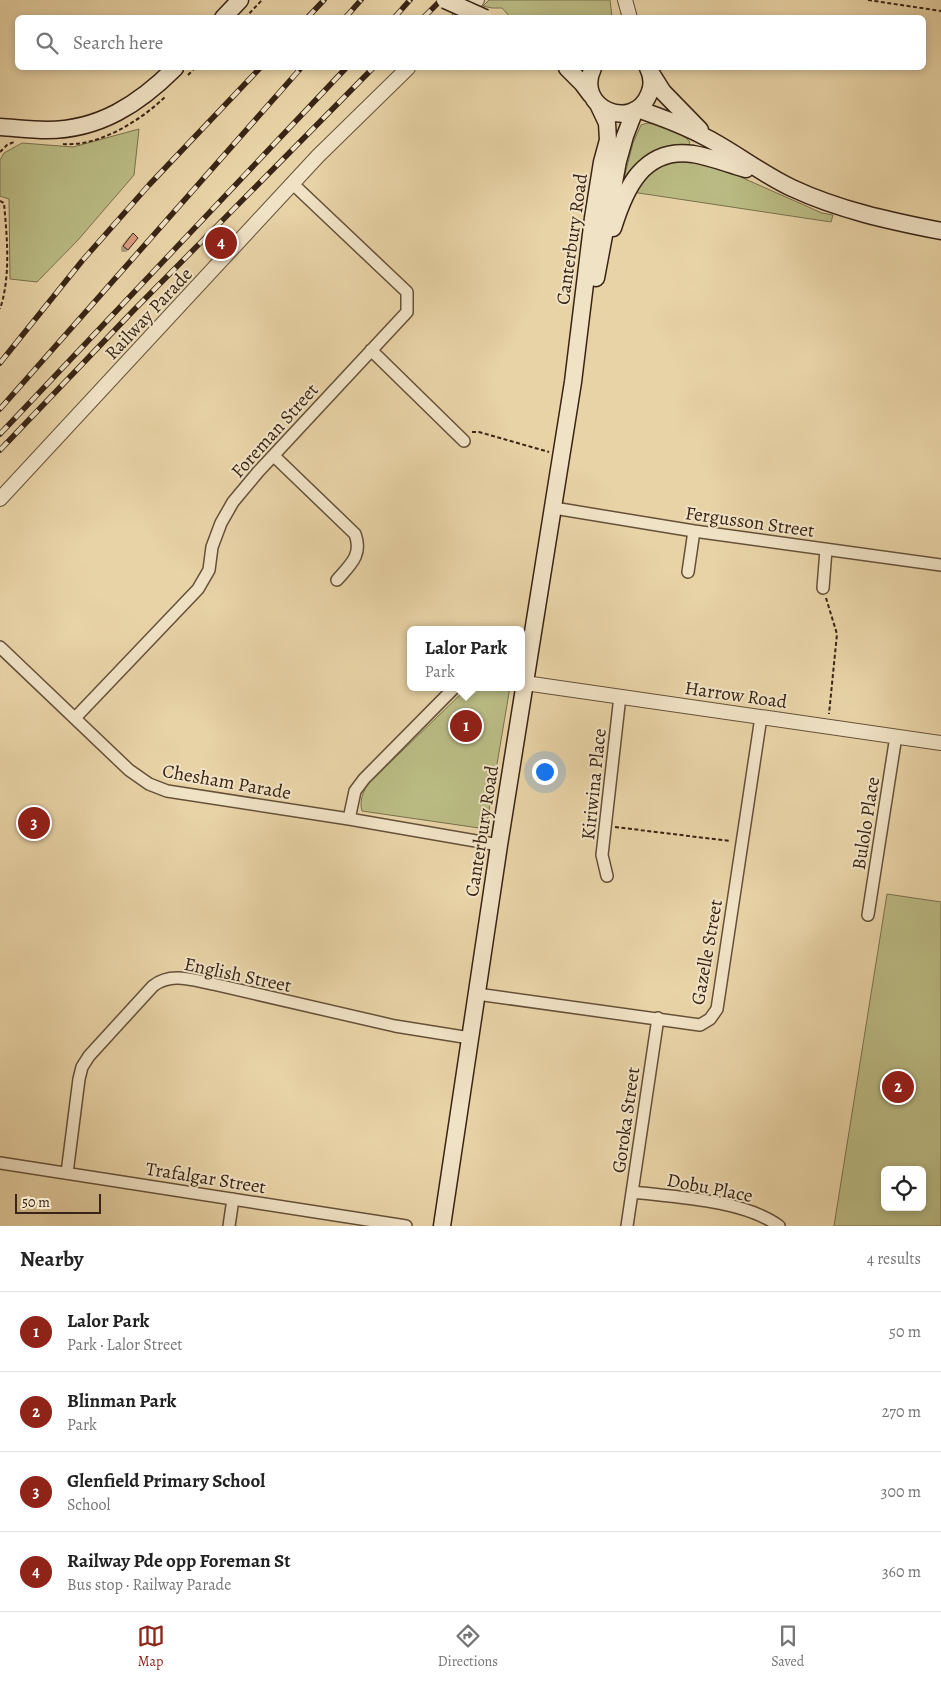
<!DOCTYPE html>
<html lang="en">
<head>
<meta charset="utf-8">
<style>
  body { margin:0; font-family:Alegreya,serif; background:#f2f2f2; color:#222 }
  .controls { position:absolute; right:15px; bottom:15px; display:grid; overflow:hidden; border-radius:8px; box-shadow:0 2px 8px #0003 }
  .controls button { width:45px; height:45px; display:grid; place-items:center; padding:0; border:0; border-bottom:1px solid #e0e0e0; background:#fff; color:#222; font:25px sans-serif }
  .scale { position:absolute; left:15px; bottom:12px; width:86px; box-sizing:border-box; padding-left:5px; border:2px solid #392415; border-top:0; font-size:14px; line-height:18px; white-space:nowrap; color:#392415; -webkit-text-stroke:4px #f0e2c5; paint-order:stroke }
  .you { position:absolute; left:544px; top:771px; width:18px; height:18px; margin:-12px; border:4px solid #fff; border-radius:50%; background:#1a73e8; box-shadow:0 0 0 8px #1a73e833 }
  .badge { display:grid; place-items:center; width:32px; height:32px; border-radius:50%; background:#8f2418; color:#fff; font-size:16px; font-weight:700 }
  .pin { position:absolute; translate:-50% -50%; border:2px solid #fff; box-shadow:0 1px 5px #0006 }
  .popup { position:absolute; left:407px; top:626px; width:118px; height:65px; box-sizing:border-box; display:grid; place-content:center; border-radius:8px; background:#fff; filter:drop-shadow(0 1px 4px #0005); font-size:16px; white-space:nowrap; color:#767676 }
  .popup b { font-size:19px; color:#222 }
  .popup::after { content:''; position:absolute; left:50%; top:100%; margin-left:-10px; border:10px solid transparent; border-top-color:#fff }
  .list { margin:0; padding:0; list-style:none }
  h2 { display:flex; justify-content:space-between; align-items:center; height:65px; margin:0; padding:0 20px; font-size:21px }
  h2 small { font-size:16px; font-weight:400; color:#767676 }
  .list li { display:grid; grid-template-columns:32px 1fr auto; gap:15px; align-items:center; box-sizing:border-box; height:80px; padding:0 20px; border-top:1px solid #e0e0e0 }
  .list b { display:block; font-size:19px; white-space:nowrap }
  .list p { margin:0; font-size:16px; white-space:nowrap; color:#767676 }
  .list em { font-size:16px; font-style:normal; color:#767676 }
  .icon { flex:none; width:28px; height:28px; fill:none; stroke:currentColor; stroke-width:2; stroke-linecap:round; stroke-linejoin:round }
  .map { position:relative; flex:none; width:941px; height:1226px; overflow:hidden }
  .search { position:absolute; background:#fff; box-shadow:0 2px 8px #0003; left:15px; right:15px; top:15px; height:55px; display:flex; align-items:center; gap:12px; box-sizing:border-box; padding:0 18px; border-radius:8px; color:#767676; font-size:19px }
  .sheet { height:385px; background:#fff }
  nav { display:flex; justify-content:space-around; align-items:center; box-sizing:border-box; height:70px; border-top:1px solid #e0e0e0; background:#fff; font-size:14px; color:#767676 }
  nav a { display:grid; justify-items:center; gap:2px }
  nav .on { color:#8f2418 }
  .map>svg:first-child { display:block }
  .green { fill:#babb84; stroke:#7a704c; fill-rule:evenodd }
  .building { fill:#d9997e; stroke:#392415; filter:url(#shadow) }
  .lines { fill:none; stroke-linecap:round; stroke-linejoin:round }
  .minor-casing { stroke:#655039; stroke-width:14 }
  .tertiary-casing { stroke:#655039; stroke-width:16 }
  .secondary-casing { stroke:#392415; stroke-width:19 }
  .path { stroke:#392415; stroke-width:2; stroke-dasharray:4 2.5; stroke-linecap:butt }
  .minor { stroke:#f0e2c5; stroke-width:11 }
  .tertiary { stroke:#f0e2c5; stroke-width:14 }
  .secondary { stroke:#f0e2c5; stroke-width:16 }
  .rail-casing { stroke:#392415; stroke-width:5.5 }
  .rail { stroke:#f0e2c5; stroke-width:4; stroke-dasharray:11; stroke-linecap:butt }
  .secondary-bridge-casing { stroke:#392415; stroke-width:19; stroke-linecap:butt }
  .secondary-bridge { stroke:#f0e2c5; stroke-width:16 }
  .labels { text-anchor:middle; stroke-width:4; stroke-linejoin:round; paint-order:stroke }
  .street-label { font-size:19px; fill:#392415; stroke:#f0e2c5 }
</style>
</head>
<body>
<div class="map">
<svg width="941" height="1226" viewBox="0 0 941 1226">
  <defs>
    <filter id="shadow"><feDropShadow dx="-3.5" dy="3.5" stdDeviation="0" flood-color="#0004"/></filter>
  </defs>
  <rect width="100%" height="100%" fill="#e8d3a6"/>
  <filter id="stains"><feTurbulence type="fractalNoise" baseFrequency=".004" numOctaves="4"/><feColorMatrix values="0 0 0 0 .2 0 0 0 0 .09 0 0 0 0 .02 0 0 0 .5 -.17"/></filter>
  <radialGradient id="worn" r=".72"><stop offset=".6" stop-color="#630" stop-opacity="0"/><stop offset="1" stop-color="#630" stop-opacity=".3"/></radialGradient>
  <!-- green -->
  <path class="green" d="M 489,0 L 610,0 L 612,17 L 510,17 L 502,8 L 492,8 L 483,6 Z
    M 647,123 C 662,125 681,131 690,142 L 689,145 C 663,146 639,156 624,178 L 633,143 L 641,125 Z
    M 139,129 L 134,175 L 78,240 L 37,282 L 10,279 L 9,199 L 0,196 L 0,160 L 4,153 L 22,143 L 73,147 Z
    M 679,159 L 700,159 L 822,213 L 833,215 L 831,222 L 632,192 C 647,174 656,166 679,159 Z
    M 468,687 L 510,687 L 486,829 L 362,811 C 359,801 363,791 369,783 Z
    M 887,894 L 941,902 L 941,1226 L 834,1226 ZM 885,1170 L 922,1170 L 922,1207 L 885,1207 Z"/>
  <!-- building -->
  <path class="building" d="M 133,233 L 138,238 L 128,250 L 123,246 Z"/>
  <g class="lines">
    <defs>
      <path id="minor" d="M 371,350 L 464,441
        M 274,456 L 355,534 C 363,555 350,565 337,580
        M 554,508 L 694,531 L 941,565
        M 688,572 L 694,531
        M 823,588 L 826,550
        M 0,647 L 129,770 L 149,784 L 167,791 L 349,819 L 499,845
        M 75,718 L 198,589 L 209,570 L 212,547 L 221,523 L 233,502 L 258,472 L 407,312 L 407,292 L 293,184
        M 349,819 L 355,791 L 364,779 L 455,687
        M 607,876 L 602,855 L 620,696
        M 868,915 L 896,736
        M 477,994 L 700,1025 L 710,1019 L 717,1009 L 761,717
        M 0,1163 L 406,1226
        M 67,1173 L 79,1079 L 82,1067 L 89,1056 L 153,986 C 171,972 192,980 213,984 L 395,1026 L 470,1038
        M 633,1192 C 675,1197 744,1200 779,1226
        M 229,1226 L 233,1199
        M 627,1226 L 658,1018"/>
      <path id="tertiary" d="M 625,0 L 630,18
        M 459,18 L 477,0
        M 0,499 L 318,156 L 408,68
        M 525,683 L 941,743"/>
      <path id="secondary" d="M 223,18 L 240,0
        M 567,68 L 582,83 L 591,95
        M 593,68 C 574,108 633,133 649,94 C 653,85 652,76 648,68
        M 651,73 L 663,92 L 700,130
        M 637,109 C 661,117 685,126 707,138 C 736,153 762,174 792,188 C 839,210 890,221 941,231
        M 0,127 C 16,128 31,130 47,130 C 99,130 139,104 175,68
        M 613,228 C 625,189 643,147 693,154 C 711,157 728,164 746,169
        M 596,278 L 618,161 L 625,136 L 635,110
        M 442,1226 L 499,845 L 573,382 L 593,218 L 602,162 L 608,140 L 607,123 L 598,104"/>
    </defs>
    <!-- minor casing -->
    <use href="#minor" class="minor-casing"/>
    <!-- tertiary casing -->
    <use href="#tertiary" class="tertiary-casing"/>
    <!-- secondary casing -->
    <use href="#secondary" class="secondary-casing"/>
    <!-- path -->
    <path class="path" d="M 868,0 L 941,11
      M 245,18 L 262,0
      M 188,75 L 195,68
      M 63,144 C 98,147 140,121 165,97
      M 0,152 L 7,145 L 14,142
      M 0,201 L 4,203 C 7,237 11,276 0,309
      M 472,432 L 479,432 L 549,452
      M 826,598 L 837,634 L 829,714
      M 615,827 L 730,841"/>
    <!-- minor -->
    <use href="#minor" class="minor"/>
    <!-- tertiary -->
    <use href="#tertiary" class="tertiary"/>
    <!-- secondary -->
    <use href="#secondary" class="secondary"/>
    <defs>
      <path id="rail" d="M 307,18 L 324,0
        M 345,18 L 361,0
        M 394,18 L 410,0
        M 423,18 L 441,0
        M 0,363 L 82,261 L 149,185 L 260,68
        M 0,409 L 301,68
        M 0,434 L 346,68
        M 0,450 L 132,312 L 373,68"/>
    </defs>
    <!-- rail casing -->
    <use href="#rail" class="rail-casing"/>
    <!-- rail -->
    <use href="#rail" class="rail"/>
    <defs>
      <path id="secondary-bridge" d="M 445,0 L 485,18"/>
    </defs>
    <!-- secondary-bridge casing -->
    <use href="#secondary-bridge" class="secondary-bridge-casing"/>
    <!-- secondary-bridge -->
    <use href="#secondary-bridge" class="secondary-bridge"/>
  </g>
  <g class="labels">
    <!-- street labels -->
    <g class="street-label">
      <text transform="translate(571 239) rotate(-82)" y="7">Canterbury Road</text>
      <text transform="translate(148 313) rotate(-47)" y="7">Railway Parade</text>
      <text transform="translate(274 430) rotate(-48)" y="7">Foreman Street</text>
      <text transform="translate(750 521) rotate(8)" y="7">Fergusson Street</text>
      <text transform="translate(736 694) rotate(8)" y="7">Harrow Road</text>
      <text transform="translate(227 781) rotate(10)" y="7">Chesham Parade</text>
      <text transform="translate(593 784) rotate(-84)" y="7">Kiriwina Place</text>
      <text transform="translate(865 823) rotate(-81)" y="7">Bulolo Place</text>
      <text transform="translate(481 831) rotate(-81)" y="7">Canterbury Road</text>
      <text transform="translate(706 952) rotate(-80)" y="7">Gazelle Street</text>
      <text transform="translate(238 974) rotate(12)" y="7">English Street</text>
      <text transform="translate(625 1120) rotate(-82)" y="7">Goroka Street</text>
      <text transform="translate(206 1177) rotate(9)" y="7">Trafalgar Street</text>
      <text transform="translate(710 1187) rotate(11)" y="7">Dobu Place</text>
    </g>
  </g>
  <rect width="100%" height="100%" filter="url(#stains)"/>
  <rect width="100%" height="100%" fill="url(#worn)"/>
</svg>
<div class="controls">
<button><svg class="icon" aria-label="locate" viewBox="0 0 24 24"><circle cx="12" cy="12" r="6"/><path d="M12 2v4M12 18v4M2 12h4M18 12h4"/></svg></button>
</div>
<div class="scale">50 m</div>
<div class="you"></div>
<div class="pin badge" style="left:466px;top:726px">1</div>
<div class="popup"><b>Lalor Park</b>Park</div>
<div class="pin badge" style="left:898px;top:1087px">2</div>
<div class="pin badge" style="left:34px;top:823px">3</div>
<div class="pin badge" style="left:221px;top:243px">4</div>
<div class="search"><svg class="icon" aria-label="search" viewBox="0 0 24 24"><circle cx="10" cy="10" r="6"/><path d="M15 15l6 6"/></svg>Search here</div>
</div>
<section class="sheet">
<h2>Nearby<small>4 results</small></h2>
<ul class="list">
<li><span class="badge">1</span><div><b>Lalor Park</b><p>Park · Lalor Street</p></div><em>50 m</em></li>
<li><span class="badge">2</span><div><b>Blinman Park</b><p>Park</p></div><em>270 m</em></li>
<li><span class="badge">3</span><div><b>Glenfield Primary School</b><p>School</p></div><em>300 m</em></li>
<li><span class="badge">4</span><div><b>Railway Pde opp Foreman St</b><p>Bus stop · Railway Parade</p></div><em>360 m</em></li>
</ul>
</section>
<nav>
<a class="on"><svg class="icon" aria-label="map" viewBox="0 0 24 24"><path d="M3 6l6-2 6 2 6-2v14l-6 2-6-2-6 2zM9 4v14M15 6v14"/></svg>Map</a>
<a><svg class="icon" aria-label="directions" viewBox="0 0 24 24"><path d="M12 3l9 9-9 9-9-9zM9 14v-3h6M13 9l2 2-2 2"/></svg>Directions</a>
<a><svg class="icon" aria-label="saved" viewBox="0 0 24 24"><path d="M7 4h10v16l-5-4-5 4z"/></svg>Saved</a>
</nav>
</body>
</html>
